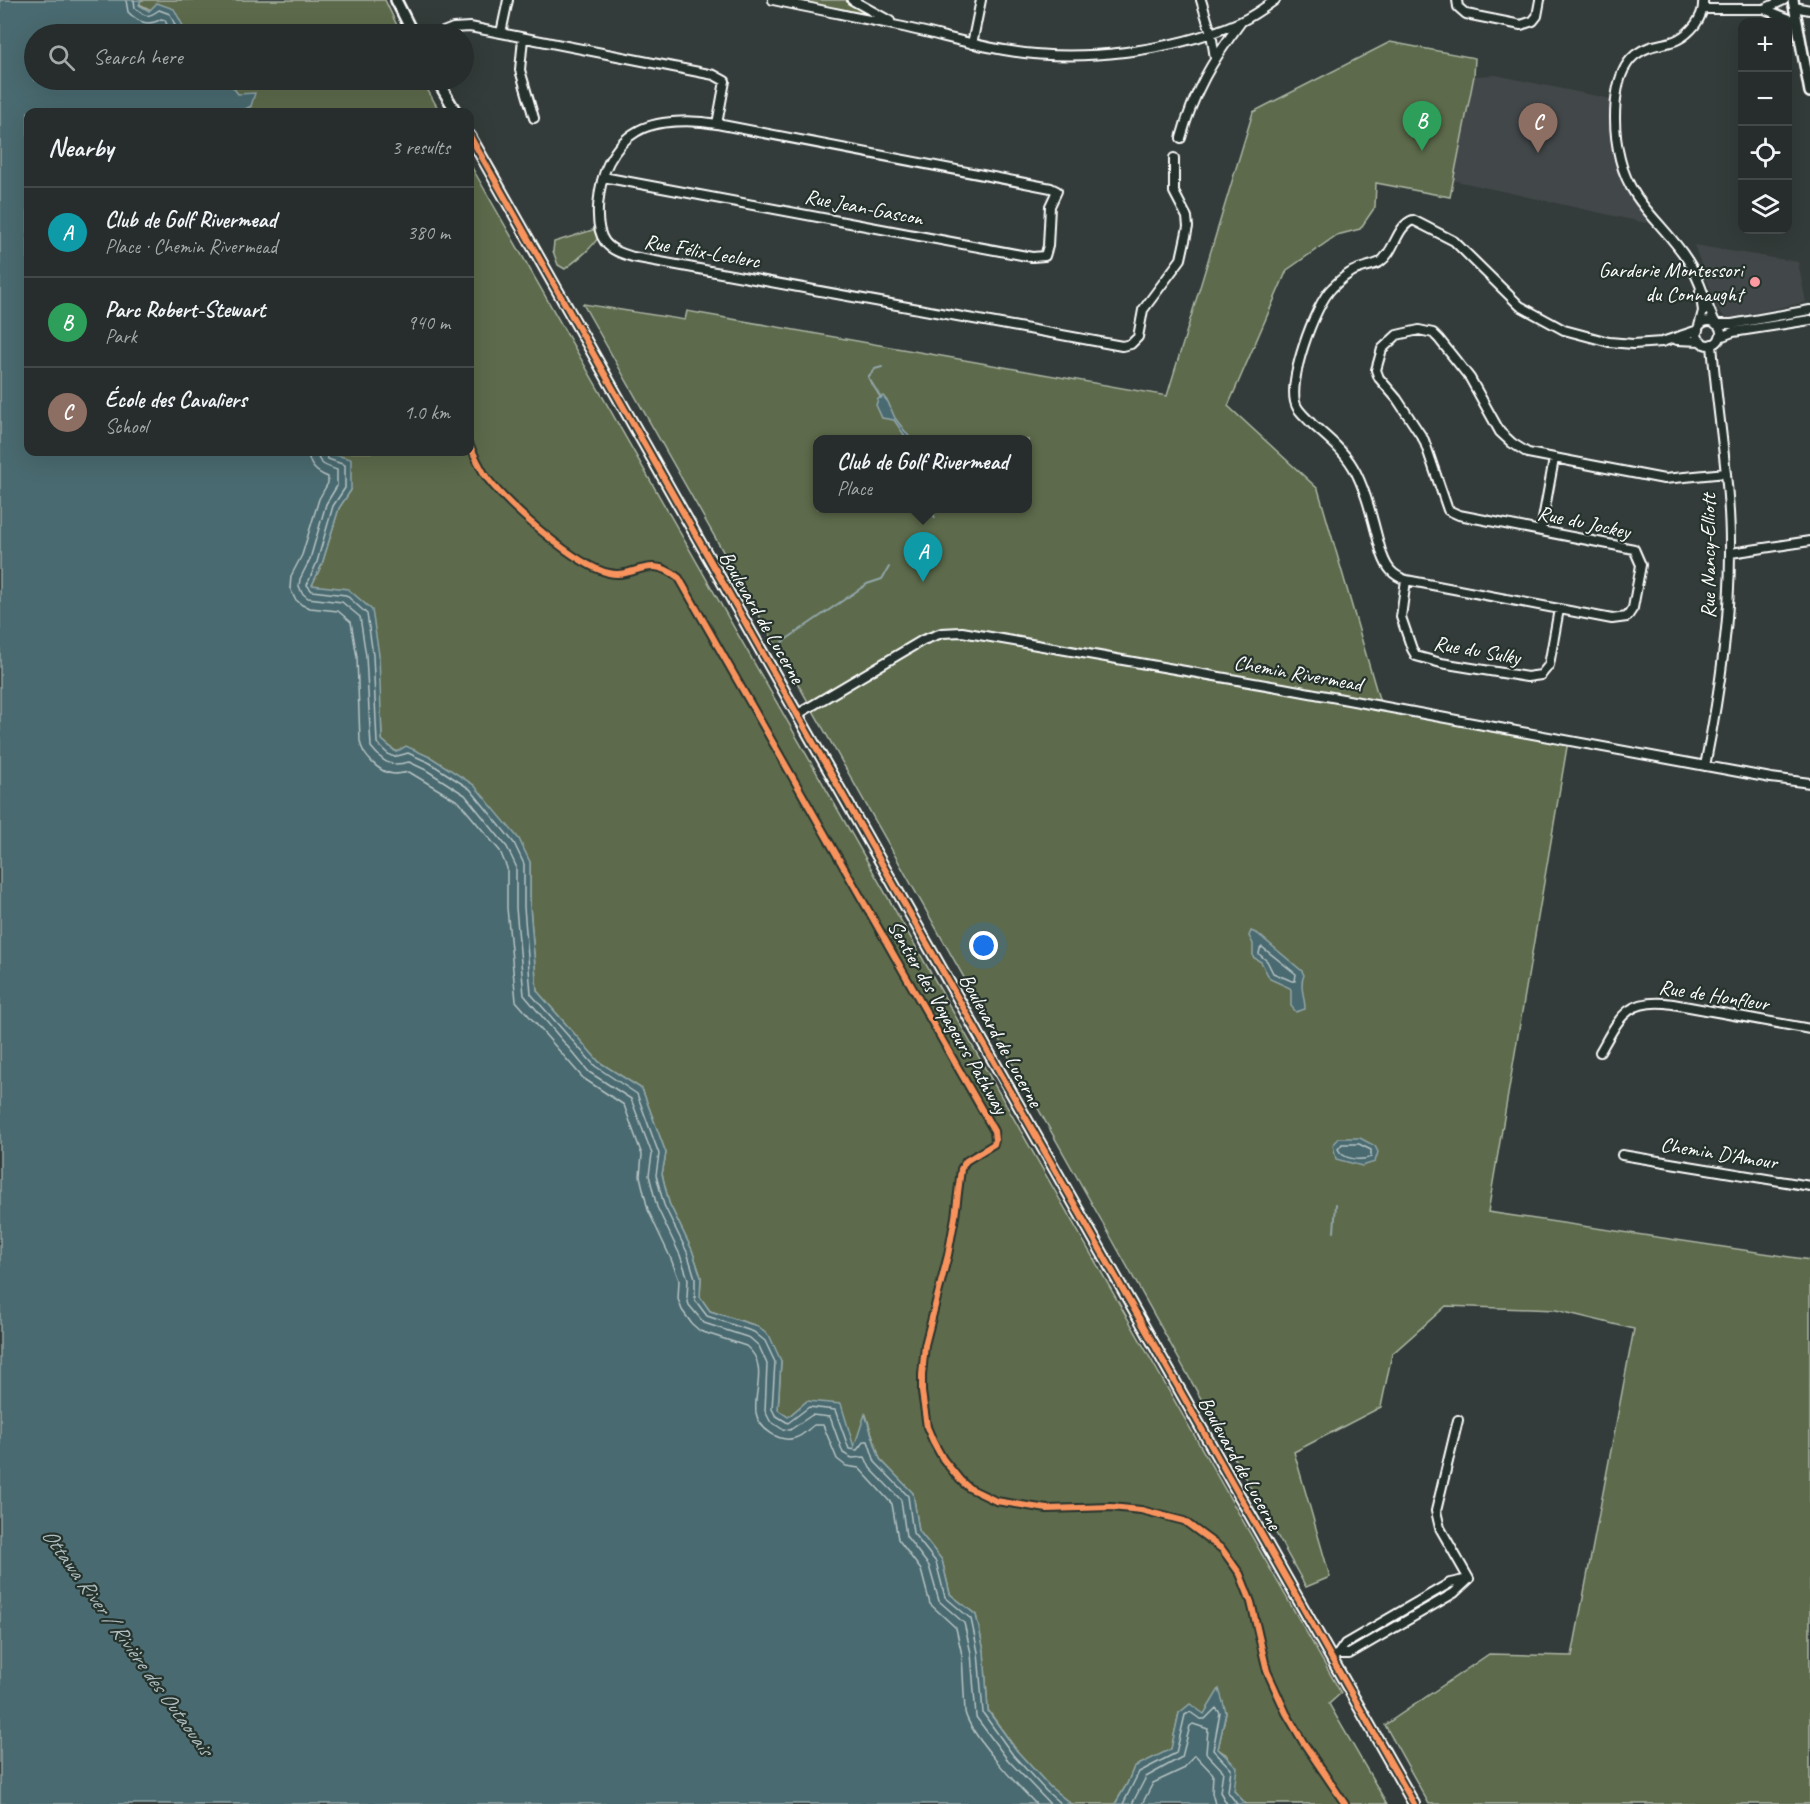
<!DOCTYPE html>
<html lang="en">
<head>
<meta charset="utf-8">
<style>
  body { margin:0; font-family:Caveat,sans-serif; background:#323938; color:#f1f3f6 }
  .controls { position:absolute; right:18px; top:18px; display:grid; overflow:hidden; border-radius:12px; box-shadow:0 6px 24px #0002 }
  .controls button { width:54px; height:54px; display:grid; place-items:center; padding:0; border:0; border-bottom:2px solid #424948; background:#262d2c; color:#f1f3f6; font:30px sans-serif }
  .you { position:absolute; left:984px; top:946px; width:21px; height:21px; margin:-15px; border:4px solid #fff; border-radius:50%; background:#1a73e8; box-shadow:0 0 0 9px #1a73e833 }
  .badge { display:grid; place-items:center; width:39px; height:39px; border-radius:50%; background:#8bbbb9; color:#fff; font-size:20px; font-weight:700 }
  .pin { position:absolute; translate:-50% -50px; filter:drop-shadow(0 2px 3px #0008) }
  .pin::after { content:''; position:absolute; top:32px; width:21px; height:18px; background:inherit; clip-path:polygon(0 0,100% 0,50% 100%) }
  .popup { position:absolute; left:813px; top:435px; width:219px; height:78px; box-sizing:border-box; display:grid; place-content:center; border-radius:12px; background:#262d2c; filter:drop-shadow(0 2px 4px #0005); font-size:20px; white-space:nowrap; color:#a4a8a9 }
  .popup b { font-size:22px; color:#f1f3f6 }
  .popup::after { content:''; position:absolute; left:50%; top:100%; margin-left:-12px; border:12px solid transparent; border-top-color:#262d2c }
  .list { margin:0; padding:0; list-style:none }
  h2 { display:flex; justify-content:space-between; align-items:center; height:78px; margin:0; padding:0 24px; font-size:26px }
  h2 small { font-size:20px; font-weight:400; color:#a4a8a9 }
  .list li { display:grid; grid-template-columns:39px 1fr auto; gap:18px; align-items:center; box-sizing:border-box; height:90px; padding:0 24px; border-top:2px solid #424948 }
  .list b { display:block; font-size:22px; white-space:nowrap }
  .list p { margin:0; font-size:20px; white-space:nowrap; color:#a4a8a9 }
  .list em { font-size:20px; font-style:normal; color:#a4a8a9 }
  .icon { flex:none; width:33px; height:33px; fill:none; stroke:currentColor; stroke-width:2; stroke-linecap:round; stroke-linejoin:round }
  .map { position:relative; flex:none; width:1810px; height:1804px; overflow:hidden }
  .search { position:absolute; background:#262d2c; box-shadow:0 6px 24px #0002; left:24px; top:24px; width:450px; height:66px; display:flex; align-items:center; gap:15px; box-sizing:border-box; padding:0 21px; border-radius:33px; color:#a4a8a9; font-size:22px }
  .panel { position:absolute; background:#262d2c; box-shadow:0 6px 24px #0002; left:24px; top:108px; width:450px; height:348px; border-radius:12px }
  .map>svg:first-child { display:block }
  .built { fill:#434749 }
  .green { fill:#5d6b4c; stroke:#aeb5a6; stroke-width:1.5; fill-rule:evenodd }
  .water { fill:#496a6f; stroke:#92a6a9; stroke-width:1.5 }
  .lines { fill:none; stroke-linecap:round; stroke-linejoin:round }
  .shore { stroke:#b6c3c5; stroke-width:1.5 }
  .stream { stroke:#92a6a9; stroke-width:2 }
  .minor-casing { stroke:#fff; stroke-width:12 }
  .major-casing { stroke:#fff; stroke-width:14 }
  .minor { stroke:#26332d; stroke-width:8 }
  .major { stroke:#26332d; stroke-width:9 }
  .cycleway-casing { stroke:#26332d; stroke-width:10 }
  .cycleway { stroke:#f8935d; stroke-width:6 }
  .poi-dot { fill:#ff9aa2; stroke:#26332d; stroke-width:2 }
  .labels { text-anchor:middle; stroke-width:4.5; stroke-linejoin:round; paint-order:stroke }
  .street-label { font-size:21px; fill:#fff; stroke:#26332d }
  .poi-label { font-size:21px; fill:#fff; stroke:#26332d; text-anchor:end }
  .water-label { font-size:22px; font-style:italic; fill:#adbcbe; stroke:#26332d }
</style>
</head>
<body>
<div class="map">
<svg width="1810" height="1804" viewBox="0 0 1810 1804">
  <rect width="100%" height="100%" fill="#333c3a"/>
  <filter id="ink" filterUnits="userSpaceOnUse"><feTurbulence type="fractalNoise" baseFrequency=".0167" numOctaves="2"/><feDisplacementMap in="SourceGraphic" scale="12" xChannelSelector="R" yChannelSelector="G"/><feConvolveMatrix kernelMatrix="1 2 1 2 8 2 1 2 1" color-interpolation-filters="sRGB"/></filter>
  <g filter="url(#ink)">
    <!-- built -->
    <path class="built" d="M 1496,75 L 1616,100 L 1620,159 L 1651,217 L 1649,221 L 1646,223 L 1452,180 L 1474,76 Z
      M 1694,245 L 1798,262 L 1806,302 L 1726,319 L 1717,308 Z"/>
    <!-- green -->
    <path class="green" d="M 141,0 L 385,0 L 401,34 L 177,34 L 183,26 L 139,4 Z
      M 773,0 L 852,0 L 900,26 Z
      M 1390,42 L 1475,58 L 1474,76 L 1450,197 L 1376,183 L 1375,207 L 1360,229 L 1337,235 L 1287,270 L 1228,406 L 1318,489 L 1381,706 L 1568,741 L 1488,1212 L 1810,1260 L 1810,1804 L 1429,1804 L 1385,1725 L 1489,1654 L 1572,1656 L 1634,1329 L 1556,1310 L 1446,1306 L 1392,1354 L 1381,1407 L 1294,1452 L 1330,1577 L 1306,1587 L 1113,1241 L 583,304 L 685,320 L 687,311 L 1167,396 L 1253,112 ZM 818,440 L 1028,440 L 1028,508 L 818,508 Z
      M 227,80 L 422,80 L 440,112 L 240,112 L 251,106 L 238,94 Z
      M 470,164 L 1341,1693 L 1329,1704 L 1387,1804 L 1246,1804 L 1234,1791 L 1228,1756 L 1218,1749 L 1226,1712 L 1203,1714 L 1179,1713 L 1171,1750 L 1134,1767 L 1127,1784 L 1115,1804 L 1071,1804 L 1050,1787 L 1017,1751 L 988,1710 L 984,1651 L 976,1615 L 950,1594 L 942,1560 L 919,1531 L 913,1493 L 880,1459 L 866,1415 L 854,1448 L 807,1401 L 788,1417 L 778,1410 L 781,1361 L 757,1326 L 710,1311 L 700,1297 L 701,1277 L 692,1250 L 669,1203 L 662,1174 L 666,1153 L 642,1089 L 599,1062 L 537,991 L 530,907 L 530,862 L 382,740 L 381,713 L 312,585 L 322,564 L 339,508 L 351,490 L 325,452 L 470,452 Z
      M 599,228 L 601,233 C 593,248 578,259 565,269 L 558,265 L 553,251 L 554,242 Z"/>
    <!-- water -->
    <path class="water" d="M 0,0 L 141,0 L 139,5 L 149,11 L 157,3 L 174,9 L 183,26 L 177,34 L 34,34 L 34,80 L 227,80 L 238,94 L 255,93 L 251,106 L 240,112 L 28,112 L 28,452 L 325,452 L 351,459 L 351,490 L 339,508 L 322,564 L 312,585 L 348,589 L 372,610 L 379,655 L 382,740 L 396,752 L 406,746 L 432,758 L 474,785 L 519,839 L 530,862 L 530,907 L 537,991 L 599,1062 L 642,1089 L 666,1153 L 662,1174 L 669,1203 L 692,1250 L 701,1277 L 700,1297 L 710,1311 L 757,1326 L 770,1337 L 781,1361 L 778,1410 L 788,1417 L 807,1401 L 841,1404 L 854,1447 L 865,1414 L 880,1459 L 913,1493 L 919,1531 L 942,1560 L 950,1594 L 976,1615 L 984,1651 L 988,1711 L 1017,1751 L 1050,1787 L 1071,1804 L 0,1804 Z
      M 883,396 L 888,402 L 895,418 L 911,439 L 907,439 L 894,420 L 882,418 L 876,405 L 878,399 Z
      M 1251,931 L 1258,934 L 1302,971 L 1304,975 C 1299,987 1305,996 1305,1009 L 1296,1012 L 1291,1006 L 1291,990 L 1290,988 L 1270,979 L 1261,962 L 1253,957 L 1253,944 L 1249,936 Z
      M 1339,1138 L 1360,1138 L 1375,1146 L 1378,1152 L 1375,1162 L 1362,1166 L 1336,1159 L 1333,1145 Z
      M 1219,1689 L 1226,1712 L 1218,1749 L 1237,1767 L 1234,1791 L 1246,1804 L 1115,1804 L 1127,1784 L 1134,1767 L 1171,1749 L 1179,1713 L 1190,1704 L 1204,1714 Z"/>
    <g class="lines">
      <!-- shore -->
      <path class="shore" d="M 126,0 L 128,12 C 138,22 148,27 161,19 L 165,20 L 167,25 L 165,34
        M 134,0 L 135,8 C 145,17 148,18 159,10 L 170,14 L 175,25 L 172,34
        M 308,452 C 309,465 315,472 328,477 L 328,483 L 319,499 L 302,555 L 291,576 L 290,588 L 295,599 L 302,605 L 310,608 L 338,611 L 351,622 L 357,657 L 360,741 C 362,755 379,773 394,774 C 399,774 404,773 409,772 L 459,802 L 500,851 L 507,868 L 507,908 L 516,1001 L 583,1078 L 624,1105 L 642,1155 L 640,1176 L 648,1210 L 671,1259 L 679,1280 L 678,1299 L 682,1310 L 692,1324 L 700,1331 L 746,1346 C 752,1351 757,1358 758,1366 C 761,1381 754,1397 756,1413 C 759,1429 780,1443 795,1438 C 803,1436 808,1429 814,1425 L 823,1425 L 837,1459 L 846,1466 L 859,1468 L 892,1504 L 898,1539 L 921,1570 L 930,1604 L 956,1628 L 962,1655 L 965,1712 C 970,1735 1018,1786 1036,1804
        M 317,452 C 318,465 327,466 337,470 L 337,486 L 326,504 L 310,559 L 300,579 L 299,586 L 302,593 L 308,598 L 342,602 L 360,617 L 366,656 L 371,747 C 384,763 389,767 409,762 L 426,770 L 465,795 L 507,847 L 516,866 L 516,908 L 524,995 L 589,1072 L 631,1099 L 652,1154 L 649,1175 L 657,1207 L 680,1255 L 688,1279 L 687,1298 L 689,1305 L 704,1323 L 750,1338 L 759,1346 L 767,1364 L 765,1411 L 770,1421 L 782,1429 L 790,1430 L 812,1415 L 830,1417 L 843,1453 L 852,1458 L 865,1457 L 870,1468 L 901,1500 L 906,1536 L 929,1566 L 939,1601 L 964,1623 L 971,1653 L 976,1717 L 1007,1759 L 1050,1804
        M 325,452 L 328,459 L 345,465 L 345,488 L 333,506 L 317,562 L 307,585 L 312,591 L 346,595 L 367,614 L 373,655 L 377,743 C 392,758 389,759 408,753 L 430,763 L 470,789 L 514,843 L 524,864 L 524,907 L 531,994 L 595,1066 L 637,1094 L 659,1154 L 656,1175 L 664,1205 L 687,1252 L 695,1278 L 695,1300 L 707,1316 L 754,1332 L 765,1341 L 775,1362 L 772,1409 L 775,1415 L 788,1423 L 809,1407 L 835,1410 L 849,1449 L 857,1450 L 864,1441 L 868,1441 L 875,1462 L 908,1496 L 913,1533 L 936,1562 L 945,1597 L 971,1619 L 978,1652 L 983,1713 L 1013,1755 L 1046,1791 L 1061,1804
        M 1262,947 L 1296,974 L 1295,981 L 1292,981 L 1273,973 L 1267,961 L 1259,954 L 1260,949 Z
        M 1342,1144 L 1359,1144 L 1371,1150 L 1371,1157 C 1361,1161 1343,1160 1338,1149 Z
        M 1123,1804 L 1139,1772 L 1176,1753 L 1185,1715 L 1190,1712 L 1200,1719 L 1205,1719 L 1216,1708 L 1220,1713 L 1213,1750 L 1231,1769 L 1228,1792 L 1237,1804
        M 1132,1804 L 1146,1777 L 1182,1757 L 1190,1726 L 1193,1724 L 1208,1729 L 1206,1753 L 1223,1771 L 1220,1792 L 1227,1804
        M 1142,1804 L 1153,1783 L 1183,1769 L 1195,1755 L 1213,1774 L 1212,1793 L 1215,1804"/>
      <!-- stream -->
      <path class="stream" d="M 881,398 L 868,377 L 875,369 L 882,367
        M 931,508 L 935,518
        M 775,647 L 867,584 L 882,579 L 889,567
        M 1334,1232 L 1336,1204"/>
      <defs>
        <path id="minor" d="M 773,0 C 814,9 856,17 898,26 C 933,33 968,44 1004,50 C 1079,63 1171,52 1240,22 C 1253,16 1264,8 1275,0
          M 852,0 L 890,21
          M 1201,0 L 1211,33 L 1215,58
          M 1457,0 L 1458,7 L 1466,14 L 1521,25 L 1533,21 L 1537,16 L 1540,0
          M 1703,0 C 1704,10 1701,17 1695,25 C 1674,51 1657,38 1635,55 C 1610,76 1613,131 1620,159 C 1631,205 1665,224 1688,261 C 1701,280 1705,304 1716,324
          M 1794,7 L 1810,10
          M 1704,9 L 1764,9 L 1797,22
          M 1764,9 L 1784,0
          M 501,33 L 508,0
          M 438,34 L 453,28 L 470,27 L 714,75 L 725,81 L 717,124
          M 523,38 L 520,70 L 534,118
          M 972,44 L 981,0
          M 1181,138 C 1194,91 1212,61 1241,22
          M 603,177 L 1032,257 L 1045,256 L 1048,246 L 1050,206 L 1057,191 L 1051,188 L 717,124 C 695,120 656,119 636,132 C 625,138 615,151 609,162 C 599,181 592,224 605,242 C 612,251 623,254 633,257 L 1122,346 L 1131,344 L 1138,337 L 1143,310 L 1181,259 L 1188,227 L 1187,217 L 1174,192 L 1174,158
          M1697 333a12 12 0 1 1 24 0a12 12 0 1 1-24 0Z
          M 1716,324 L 1732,324 L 1810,310
          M 1699,326 L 1703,311 L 1700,291
          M 1698,330 L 1662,342 L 1633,344 L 1609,342 L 1564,330 L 1520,306 L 1454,241 L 1413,220 C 1396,226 1395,252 1380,262 C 1371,267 1358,267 1350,273 C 1343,277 1337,283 1332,288 C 1315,304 1285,386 1297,407 C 1301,414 1307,418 1312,424 C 1327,437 1343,450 1353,467 C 1367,491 1374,527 1382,554 C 1387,568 1392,575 1406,580 L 1612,619 L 1627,617 L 1633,608 L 1641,565 L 1634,549 L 1459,515 L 1448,510 L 1424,440 L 1397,399 L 1379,378 L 1376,370 L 1382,349 L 1397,335 L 1419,330 L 1433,333 L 1439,339 L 1470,378 L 1500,432 L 1512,443 L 1528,453 L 1664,479 L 1726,473
          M 1720,337 L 1733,332 L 1810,320
          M 1677,340 L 1701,341
          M 1541,530 L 1554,459
          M 1731,553 L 1810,541
          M 1406,580 L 1401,617 L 1412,649 L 1416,656 L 1441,663 L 1527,677 L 1541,675 L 1549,665 L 1559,609
          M 798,714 L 923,640 L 942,633 L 962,632 L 1283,688 L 1771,778 L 1810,783
          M 1705,766 C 1719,696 1730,625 1730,553 C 1731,483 1717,414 1712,344
          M 1600,1052 C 1620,1017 1627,997 1673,1004 L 1810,1029
          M 1622,1155 L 1810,1186
          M 1458,1420 L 1436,1511 L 1440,1528 L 1469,1579
          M 1331,1658 L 1338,1654 L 1345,1644 L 1450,1583 L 1469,1579 L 1454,1593 L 1349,1654 L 1338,1654"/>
        <path id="major" d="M 396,0 L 413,34
          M 1793,0 L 1810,92
          M 437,80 L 456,112
          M 470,136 L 1414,1804"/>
      </defs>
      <!-- minor casing -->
      <use href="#minor" class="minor-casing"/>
      <!-- major casing -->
      <use href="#major" class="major-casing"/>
      <!-- minor -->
      <use href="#minor" class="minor"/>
      <!-- major -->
      <use href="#major" class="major"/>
      <defs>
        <path id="cycleway" d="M 470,136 L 1414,1804
          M 470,446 C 475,456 480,468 487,478 C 508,505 576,566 609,573 C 635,579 648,553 679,578 L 994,1131 L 995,1140 L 994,1144 L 966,1161 L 961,1169 L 955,1217 L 948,1255 L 925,1345 L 922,1375 L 922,1392 L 927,1427 L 933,1441 L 943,1459 L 960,1480 L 969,1488 L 996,1501 L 1047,1509 L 1111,1507 L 1141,1510 L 1184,1521 L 1222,1549 L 1240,1574 L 1251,1602 L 1267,1671 L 1286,1713 L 1303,1742 L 1345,1804"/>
      </defs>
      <!-- cycleway casing -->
      <use href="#cycleway" class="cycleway-casing"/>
      <!-- cycleway -->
      <use href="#cycleway" class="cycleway"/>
    </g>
  </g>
  <!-- markers -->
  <circle class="poi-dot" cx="1755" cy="282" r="6"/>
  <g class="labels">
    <!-- street labels -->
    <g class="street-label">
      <text transform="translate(864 207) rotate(11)" y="7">Rue Jean-Gascon</text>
      <text transform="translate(702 251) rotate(10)" y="7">Rue Félix-Leclerc</text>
      <text transform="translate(1584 522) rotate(12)" y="7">Rue du Jockey</text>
      <text transform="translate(1708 556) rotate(-90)" y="7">Rue Nancy-Elliott</text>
      <text transform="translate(762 617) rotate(60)" y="7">Boulevard de Lucerne</text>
      <text transform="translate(1477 650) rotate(10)" y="7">Rue du Sulky</text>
      <text transform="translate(1298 673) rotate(10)" y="7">Chemin Rivermead</text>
      <text transform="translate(1714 995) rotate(9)" y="7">Rue de Honfleur</text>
      <text transform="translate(948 1017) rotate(60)" y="7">Sentier des Voyageurs Pathway</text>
      <text transform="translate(1001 1040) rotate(61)" y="7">Boulevard de Lucerne</text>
      <text transform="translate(1719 1153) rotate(9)" y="7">Chemin D'Amour</text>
      <text transform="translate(1240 1463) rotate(61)" y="7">Boulevard de Lucerne</text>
    </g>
    <!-- poi labels -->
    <g class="poi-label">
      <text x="1743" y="277">Garderie Montessori<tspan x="1743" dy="24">du Connaught</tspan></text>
    </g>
    <!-- water labels -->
    <g class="water-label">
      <text transform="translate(128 1641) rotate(54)" y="8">Ottawa River / Rivière des Outaouais</text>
    </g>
  </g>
</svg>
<div class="controls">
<button>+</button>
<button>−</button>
<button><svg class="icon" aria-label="locate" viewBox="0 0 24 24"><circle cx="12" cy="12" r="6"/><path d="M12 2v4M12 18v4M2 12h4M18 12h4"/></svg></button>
<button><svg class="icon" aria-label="layers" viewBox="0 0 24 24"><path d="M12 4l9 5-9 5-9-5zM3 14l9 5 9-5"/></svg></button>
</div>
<div class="you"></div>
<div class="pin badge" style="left:923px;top:582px;background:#0f9aa8">A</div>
<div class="popup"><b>Club de Golf Rivermead</b>Place</div>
<div class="pin badge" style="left:1422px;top:151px;background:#2e9e5b">B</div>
<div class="pin badge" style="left:1538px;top:153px;background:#8d6e63">C</div>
<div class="search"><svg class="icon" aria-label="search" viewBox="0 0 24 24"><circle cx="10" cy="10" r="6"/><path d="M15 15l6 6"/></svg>Search here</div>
<section class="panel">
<h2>Nearby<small>3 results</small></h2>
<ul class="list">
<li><span class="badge" style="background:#0f9aa8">A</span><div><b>Club de Golf Rivermead</b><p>Place · Chemin Rivermead</p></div><em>380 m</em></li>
<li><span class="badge" style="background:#2e9e5b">B</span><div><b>Parc Robert-Stewart</b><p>Park</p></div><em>940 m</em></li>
<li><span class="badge" style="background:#8d6e63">C</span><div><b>École des Cavaliers</b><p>School</p></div><em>1.0 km</em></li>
</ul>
</section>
</div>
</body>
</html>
